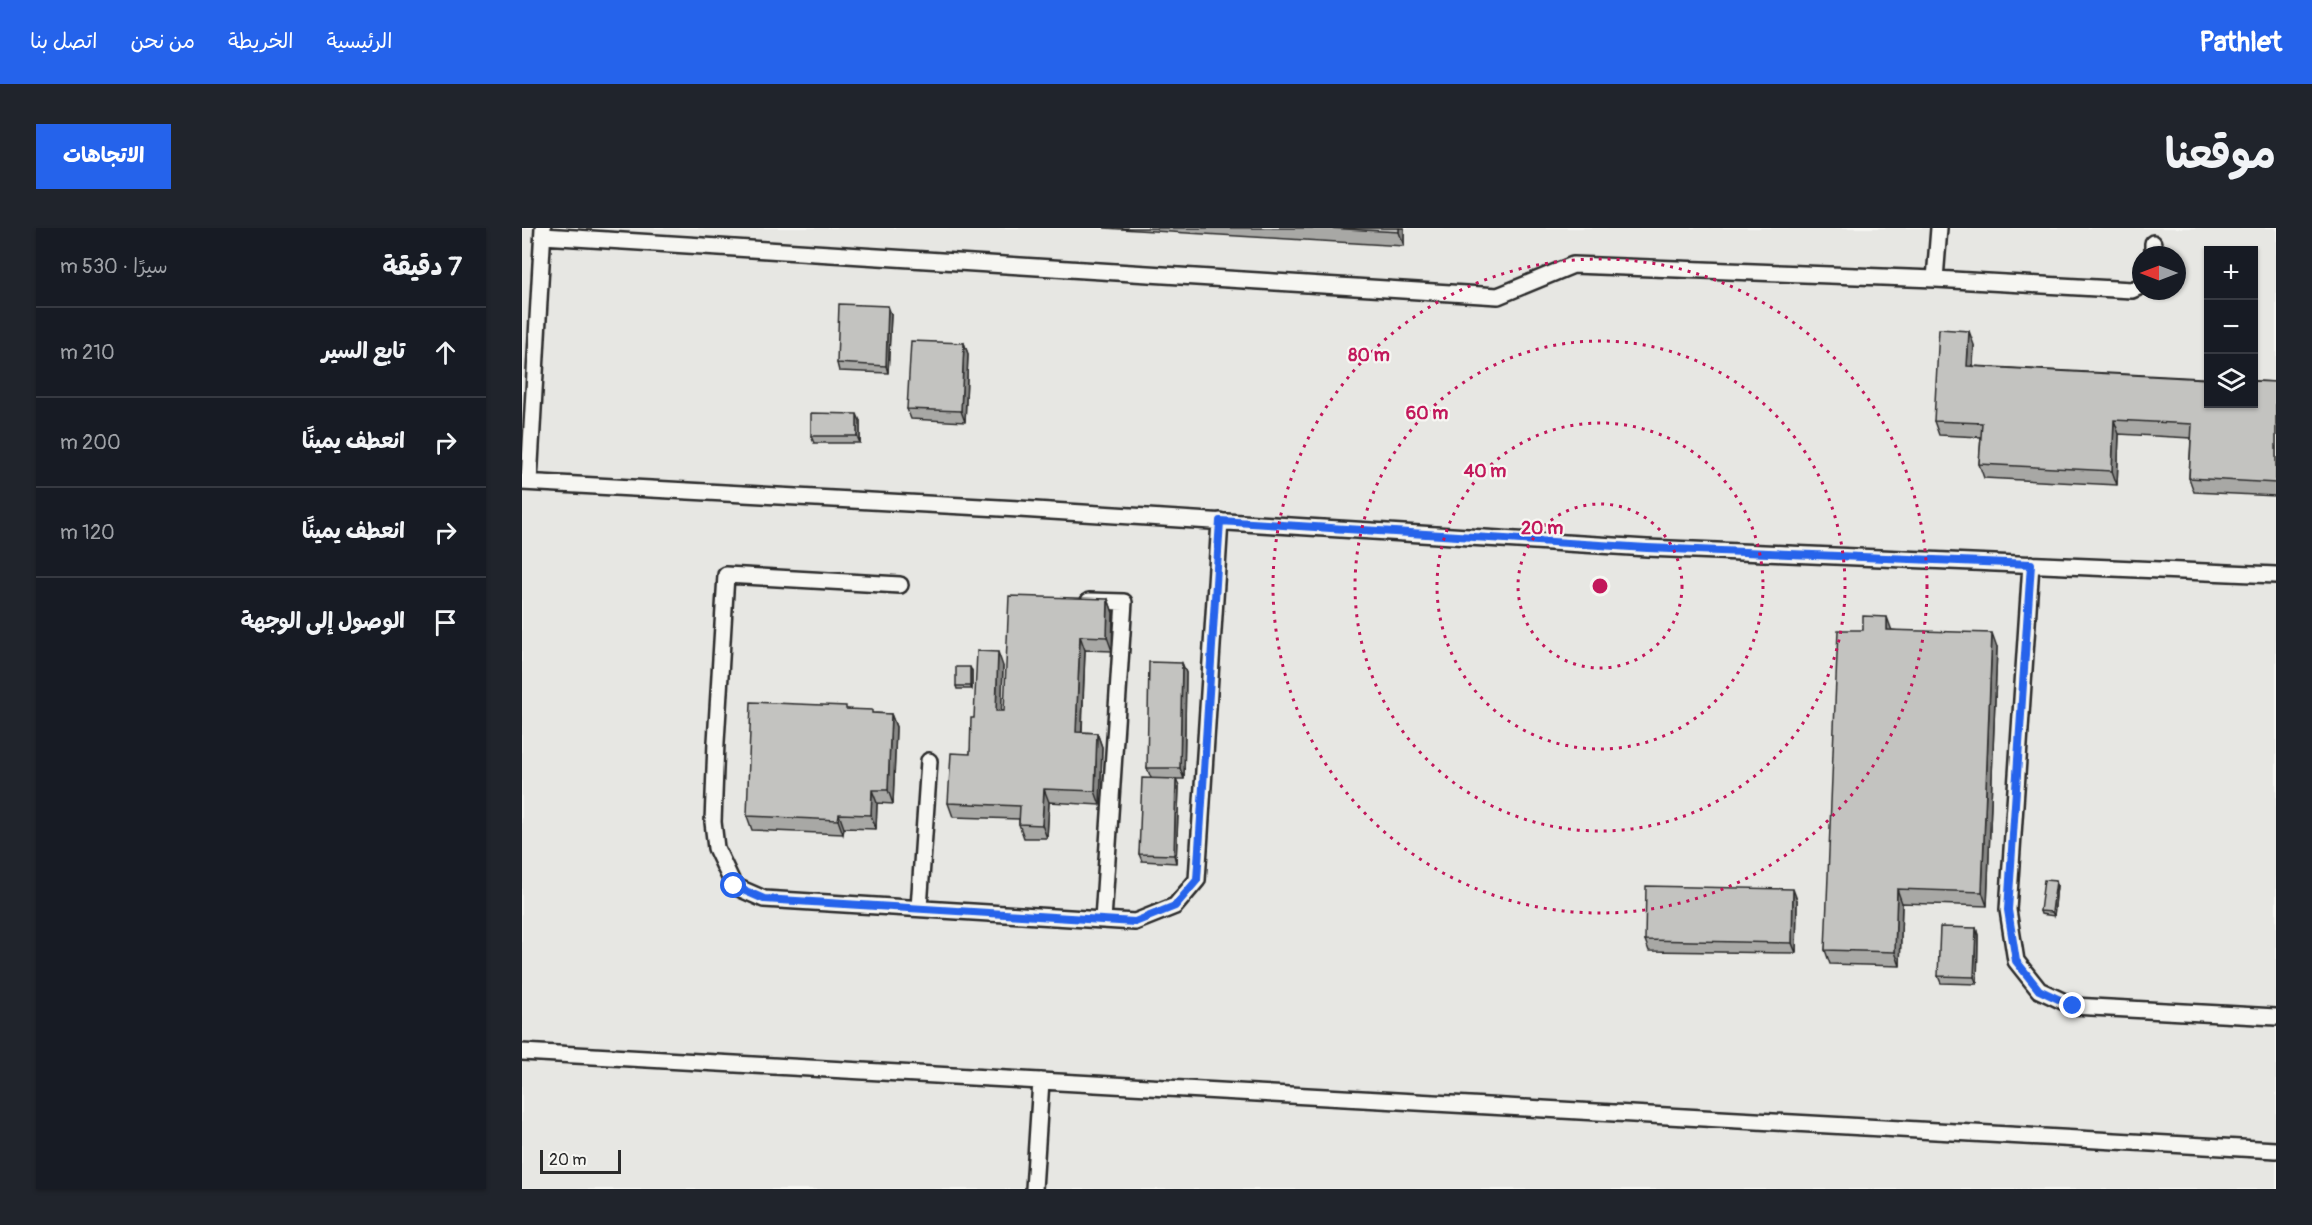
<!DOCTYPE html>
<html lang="ar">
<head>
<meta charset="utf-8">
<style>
  body { margin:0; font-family:Pangolin,"Playpen Sans Arabic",sans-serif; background:#20242c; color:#f1f3f6; direction:rtl }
  .controls { position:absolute; right:18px; top:18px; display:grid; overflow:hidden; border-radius:0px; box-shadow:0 2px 4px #0004 }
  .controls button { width:54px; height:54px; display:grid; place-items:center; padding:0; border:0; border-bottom:2px solid #363941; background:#171b24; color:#f1f3f6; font:30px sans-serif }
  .compass { position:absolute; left:1610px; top:18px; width:54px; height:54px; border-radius:50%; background:#171b24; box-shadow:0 2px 4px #0004; rotate:270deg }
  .scale { position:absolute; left:18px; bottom:15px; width:81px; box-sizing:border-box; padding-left:6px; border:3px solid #2b2b2b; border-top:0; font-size:16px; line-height:21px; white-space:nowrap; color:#2b2b2b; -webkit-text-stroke:4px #f6f6f2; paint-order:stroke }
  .stop { position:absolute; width:18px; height:18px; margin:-14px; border:4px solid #2563eb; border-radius:50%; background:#fff }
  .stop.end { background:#2563eb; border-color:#fff; box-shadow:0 2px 6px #0008 }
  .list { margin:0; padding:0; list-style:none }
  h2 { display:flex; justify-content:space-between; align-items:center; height:78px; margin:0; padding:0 24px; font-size:26px }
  h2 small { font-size:20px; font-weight:400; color:#9ea1a6 }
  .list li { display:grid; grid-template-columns:39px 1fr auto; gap:18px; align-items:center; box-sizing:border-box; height:90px; padding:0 24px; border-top:2px solid #363941 }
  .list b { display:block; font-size:22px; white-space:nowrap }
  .list em { font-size:20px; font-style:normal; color:#9ea1a6 }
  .icon { flex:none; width:33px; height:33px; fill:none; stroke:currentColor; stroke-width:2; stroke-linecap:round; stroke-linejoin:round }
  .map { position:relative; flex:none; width:1754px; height:961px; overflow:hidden; direction:ltr; border-radius:0px }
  header { display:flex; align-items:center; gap:36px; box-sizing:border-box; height:84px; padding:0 30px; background:#2563eb; color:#fff }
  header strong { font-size:28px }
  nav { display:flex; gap:33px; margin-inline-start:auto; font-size:21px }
  .intro { display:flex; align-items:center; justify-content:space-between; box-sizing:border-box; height:144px; padding:0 36px }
  h1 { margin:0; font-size:42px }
  .button { padding:15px 27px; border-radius:0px; background:#2563eb; color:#fff; font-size:21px; font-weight:700 }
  main { display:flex; gap:36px; padding:0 36px }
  aside { flex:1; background:#171b24; border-radius:0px; box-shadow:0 2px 4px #0004 }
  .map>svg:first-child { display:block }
  .built { fill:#e7e7e3; fill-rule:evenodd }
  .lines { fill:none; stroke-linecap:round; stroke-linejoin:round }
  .lane-casing { stroke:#2b2b2b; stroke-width:20 }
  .lane { stroke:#f6f6f2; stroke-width:15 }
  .wall { fill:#a8a8a5; stroke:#2b2b2b; stroke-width:1.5 }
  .shaded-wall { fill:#888886; stroke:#2b2b2b; stroke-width:1.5 }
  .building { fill:#c3c3c0; stroke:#2b2b2b; stroke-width:1.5 }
  .route { stroke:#2563eb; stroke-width:8 }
  .ring { fill:none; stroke:#c2185b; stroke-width:3; stroke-dasharray:3 6 }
  .centre { fill:#c2185b; stroke:#f6f6f2; stroke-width:3 }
  .ring-label { font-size:18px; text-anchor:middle; font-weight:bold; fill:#c2185b; stroke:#f6f6f2; stroke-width:4.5; stroke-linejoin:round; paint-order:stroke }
</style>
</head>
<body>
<header>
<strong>Pathlet</strong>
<nav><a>الرئيسية</a><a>الخريطة</a><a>من نحن</a><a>اتصل بنا</a></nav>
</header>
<div class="intro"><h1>موقعنا</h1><a class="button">الاتجاهات</a></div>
<main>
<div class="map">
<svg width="1754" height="961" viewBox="0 0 1754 961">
  <rect width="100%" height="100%" fill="#f6f6f2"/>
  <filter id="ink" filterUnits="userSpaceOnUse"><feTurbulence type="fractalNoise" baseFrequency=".0167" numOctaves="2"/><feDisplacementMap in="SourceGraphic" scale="12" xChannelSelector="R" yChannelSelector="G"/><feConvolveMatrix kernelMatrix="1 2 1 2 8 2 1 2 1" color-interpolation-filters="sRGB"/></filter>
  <g filter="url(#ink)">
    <!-- built -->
    <path class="built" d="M 0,0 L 1754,0 L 1754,961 L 0,961 ZM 1686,22 L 1732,22 L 1732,176 L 1686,176 ZM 1619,27 L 1655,27 L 1655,63 L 1619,63 Z"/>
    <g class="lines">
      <defs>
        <path id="lane" d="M 21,8 L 976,68 L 1051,37 L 1413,51 L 1610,62 L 1619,58
          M 1631,27 L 1631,15
          M 1413,51 L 1417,0
          M 0,254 L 497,281 L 1125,320 L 1754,347
          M 7,254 L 21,0
          M 1509,336 L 1486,682 L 1494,733 L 1517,762 L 1551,778 L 1754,789
          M 378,357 L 204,347 L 194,514 L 191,594 L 194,620 L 212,658 L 242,671 L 613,694 L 653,678 L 675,652 L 698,293
          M 567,373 L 602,374 L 581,692
          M 397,680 L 407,533
          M 0,824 L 1754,922
          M 512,961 L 519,853"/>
      </defs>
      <!-- lane casing -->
      <use href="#lane" class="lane-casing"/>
      <!-- lane -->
      <use href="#lane" class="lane"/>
    </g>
    <!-- wall -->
    <path class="wall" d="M 582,0 L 882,0 L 882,18 Z
      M 369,86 L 366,145 L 317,143 L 315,135 Z
      M 442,115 L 446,126 L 443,194 L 389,191 L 385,181 Z
      M 1452,117 L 1451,138 L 1754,154 L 1754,268 L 1672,264 L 1667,250 L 1669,210 L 1597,206 L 1595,257 L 1462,250 L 1457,236 L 1459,209 L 1417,207 L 1412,193 Z
      M 338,193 L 338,215 L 292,215 L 289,208 Z
      M 586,371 L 591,385 L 590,423 L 563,422 L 560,504 L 575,505 L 580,519 L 578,577 L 527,574 L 525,610 L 502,610 L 497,596 L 497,591 L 431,589 L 426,575 L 448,526 L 452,490 L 481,438 L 479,483 L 482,483 Z
      M 1341,402 L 1370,402 L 1475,419 L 1465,678 L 1380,675 L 1378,738 L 1308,736 L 1303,722 Z
      M 660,435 L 664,445 L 662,551 L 645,551 L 654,551 L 657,558 L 654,635 L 620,633 L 617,626 L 629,550 L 625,540 Z
      M 450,443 L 450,461 L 435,461 L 434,458 Z
      M 325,481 L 351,485 L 369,486 L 374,499 L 371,576 L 355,575 L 354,601 L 322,600 L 321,606 L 230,602 L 225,588 Z
      M 1535,657 L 1532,688 L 1519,686 L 1518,683 Z
      M 1275,672 L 1274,725 L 1127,723 L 1123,712 Z
      M 1454,700 L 1456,707 L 1455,756 L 1419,755 L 1416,748 Z"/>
    <!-- shaded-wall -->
    <path class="shaded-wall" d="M 877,0 L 882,0 L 882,18 L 877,4 Z
      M 366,78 L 369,86 L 366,145 L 364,138 Z
      M 1447,103 L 1452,117 L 1450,152 L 1445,138 Z
      M 442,115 L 446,126 L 443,194 L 439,183 Z
      M 335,186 L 338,193 L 338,215 L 335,208 Z
      M 1592,192 L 1597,206 L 1595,257 L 1590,243 Z
      M 586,371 L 591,385 L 590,423 L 585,409 Z
      M 1365,389 L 1370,403 L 1365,402 Z
      M 1470,405 L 1475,419 L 1465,678 L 1460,664 Z
      M 558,408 L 563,422 L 559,518 L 554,504 Z
      M 476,424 L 481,438 L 479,496 L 474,483 Z
      M 660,435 L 664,445 L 662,551 L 658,540 Z
      M 448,439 L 450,443 L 450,461 L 448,458 Z
      M 369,486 L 374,499 L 371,576 L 366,562 Z
      M 575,505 L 580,519 L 578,577 L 573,563 Z
      M 654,551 L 657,558 L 654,635 L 652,627 Z
      M 522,561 L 527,574 L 525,610 L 520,597 Z
      M 350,562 L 355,575 L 354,601 L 349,587 Z
      M 317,586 L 322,600 L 321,606 L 316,592 Z
      M 1534,653 L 1535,657 L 1532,688 L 1530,684 Z
      M 1271,661 L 1275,672 L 1274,725 L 1270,715 Z
      M 1375,661 L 1380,675 L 1378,738 L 1373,724 Z
      M 1454,700 L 1456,707 L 1455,756 L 1452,749 Z"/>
    <!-- building -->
    <path class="building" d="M 805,0 L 877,0 L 877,4 Z
      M 317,76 L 366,78 L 364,138 L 315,135 Z
      M 1417,101 L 1447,103 L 1445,138 L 1686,151 L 1686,176 L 1731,176 L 1731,153 L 1754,154 L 1754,255 L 1667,250 L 1670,196 L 1592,192 L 1590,243 L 1457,236 L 1460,195 L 1412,193 Z
      M 389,113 L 442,115 L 439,183 L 385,181 Z
      M 289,185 L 335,186 L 335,208 L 289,208 Z
      M 487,368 L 586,371 L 585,409 L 558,408 L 554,504 L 575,505 L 573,563 L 522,561 L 520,597 L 497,596 L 498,578 L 426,575 L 429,525 L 448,526 L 449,490 L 452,490 L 455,423 L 476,424 L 474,483 L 482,483 Z
      M 1341,388 L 1365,389 L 1365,402 L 1470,405 L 1460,664 L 1375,661 L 1373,724 L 1303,722 L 1316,402 L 1341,402 Z
      M 627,434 L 660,435 L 658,540 L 625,540 Z
      M 434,439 L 448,439 L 448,458 L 434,458 Z
      M 229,474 L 324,478 L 324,481 L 350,482 L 350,485 L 369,486 L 366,562 L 350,562 L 349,587 L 317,586 L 316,592 L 225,588 Z
      M 620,550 L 654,551 L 652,627 L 617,626 Z
      M 1522,652 L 1534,653 L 1530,684 L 1518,683 Z
      M 1124,658 L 1271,661 L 1270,715 L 1123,712 Z
      M 1418,699 L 1454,700 L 1452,749 L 1416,748 Z"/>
  </g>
  <g class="lines" filter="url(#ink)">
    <!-- route -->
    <path class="route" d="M 212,658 L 242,671 L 613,694 L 653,678 L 675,652 L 698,293 L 1125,320 L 1509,336 L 1486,682 L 1494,733 L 1517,762 L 1551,778"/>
  </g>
  <!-- distance rings -->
  <g class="ring">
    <circle cx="1078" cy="358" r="82"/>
    <circle cx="1078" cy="358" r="163"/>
    <circle cx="1078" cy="358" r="245"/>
    <circle cx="1078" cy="358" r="327"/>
  </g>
  <circle cx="1078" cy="358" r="9" class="centre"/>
  <g class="ring-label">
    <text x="847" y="133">80 m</text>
    <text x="905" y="191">60 m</text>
    <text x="963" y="249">40 m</text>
    <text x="1020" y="306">20 m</text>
  </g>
</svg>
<div class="controls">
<button>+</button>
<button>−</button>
<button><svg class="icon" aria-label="layers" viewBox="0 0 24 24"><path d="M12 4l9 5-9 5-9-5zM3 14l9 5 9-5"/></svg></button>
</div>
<svg class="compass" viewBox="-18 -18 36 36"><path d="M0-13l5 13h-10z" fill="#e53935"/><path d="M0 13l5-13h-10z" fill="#9ea1a6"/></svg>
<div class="scale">20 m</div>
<div class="stop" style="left:212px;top:658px"></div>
<div class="stop end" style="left:1551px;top:778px"></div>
</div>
<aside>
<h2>7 دقيقة<small>سيرًا · 530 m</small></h2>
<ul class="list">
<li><svg class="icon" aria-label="ahead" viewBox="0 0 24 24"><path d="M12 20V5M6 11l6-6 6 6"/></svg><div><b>تابع السير</b></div><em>210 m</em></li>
<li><svg class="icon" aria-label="right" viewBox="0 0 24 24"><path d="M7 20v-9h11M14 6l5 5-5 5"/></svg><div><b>انعطف يمينًا</b></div><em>200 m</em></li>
<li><svg class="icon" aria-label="right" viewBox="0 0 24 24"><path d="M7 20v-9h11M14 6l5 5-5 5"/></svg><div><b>انعطف يمينًا</b></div><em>120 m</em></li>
<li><svg class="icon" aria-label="arrive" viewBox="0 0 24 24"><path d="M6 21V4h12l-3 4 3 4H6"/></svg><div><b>الوصول إلى الوجهة</b></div></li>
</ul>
</aside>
</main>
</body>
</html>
